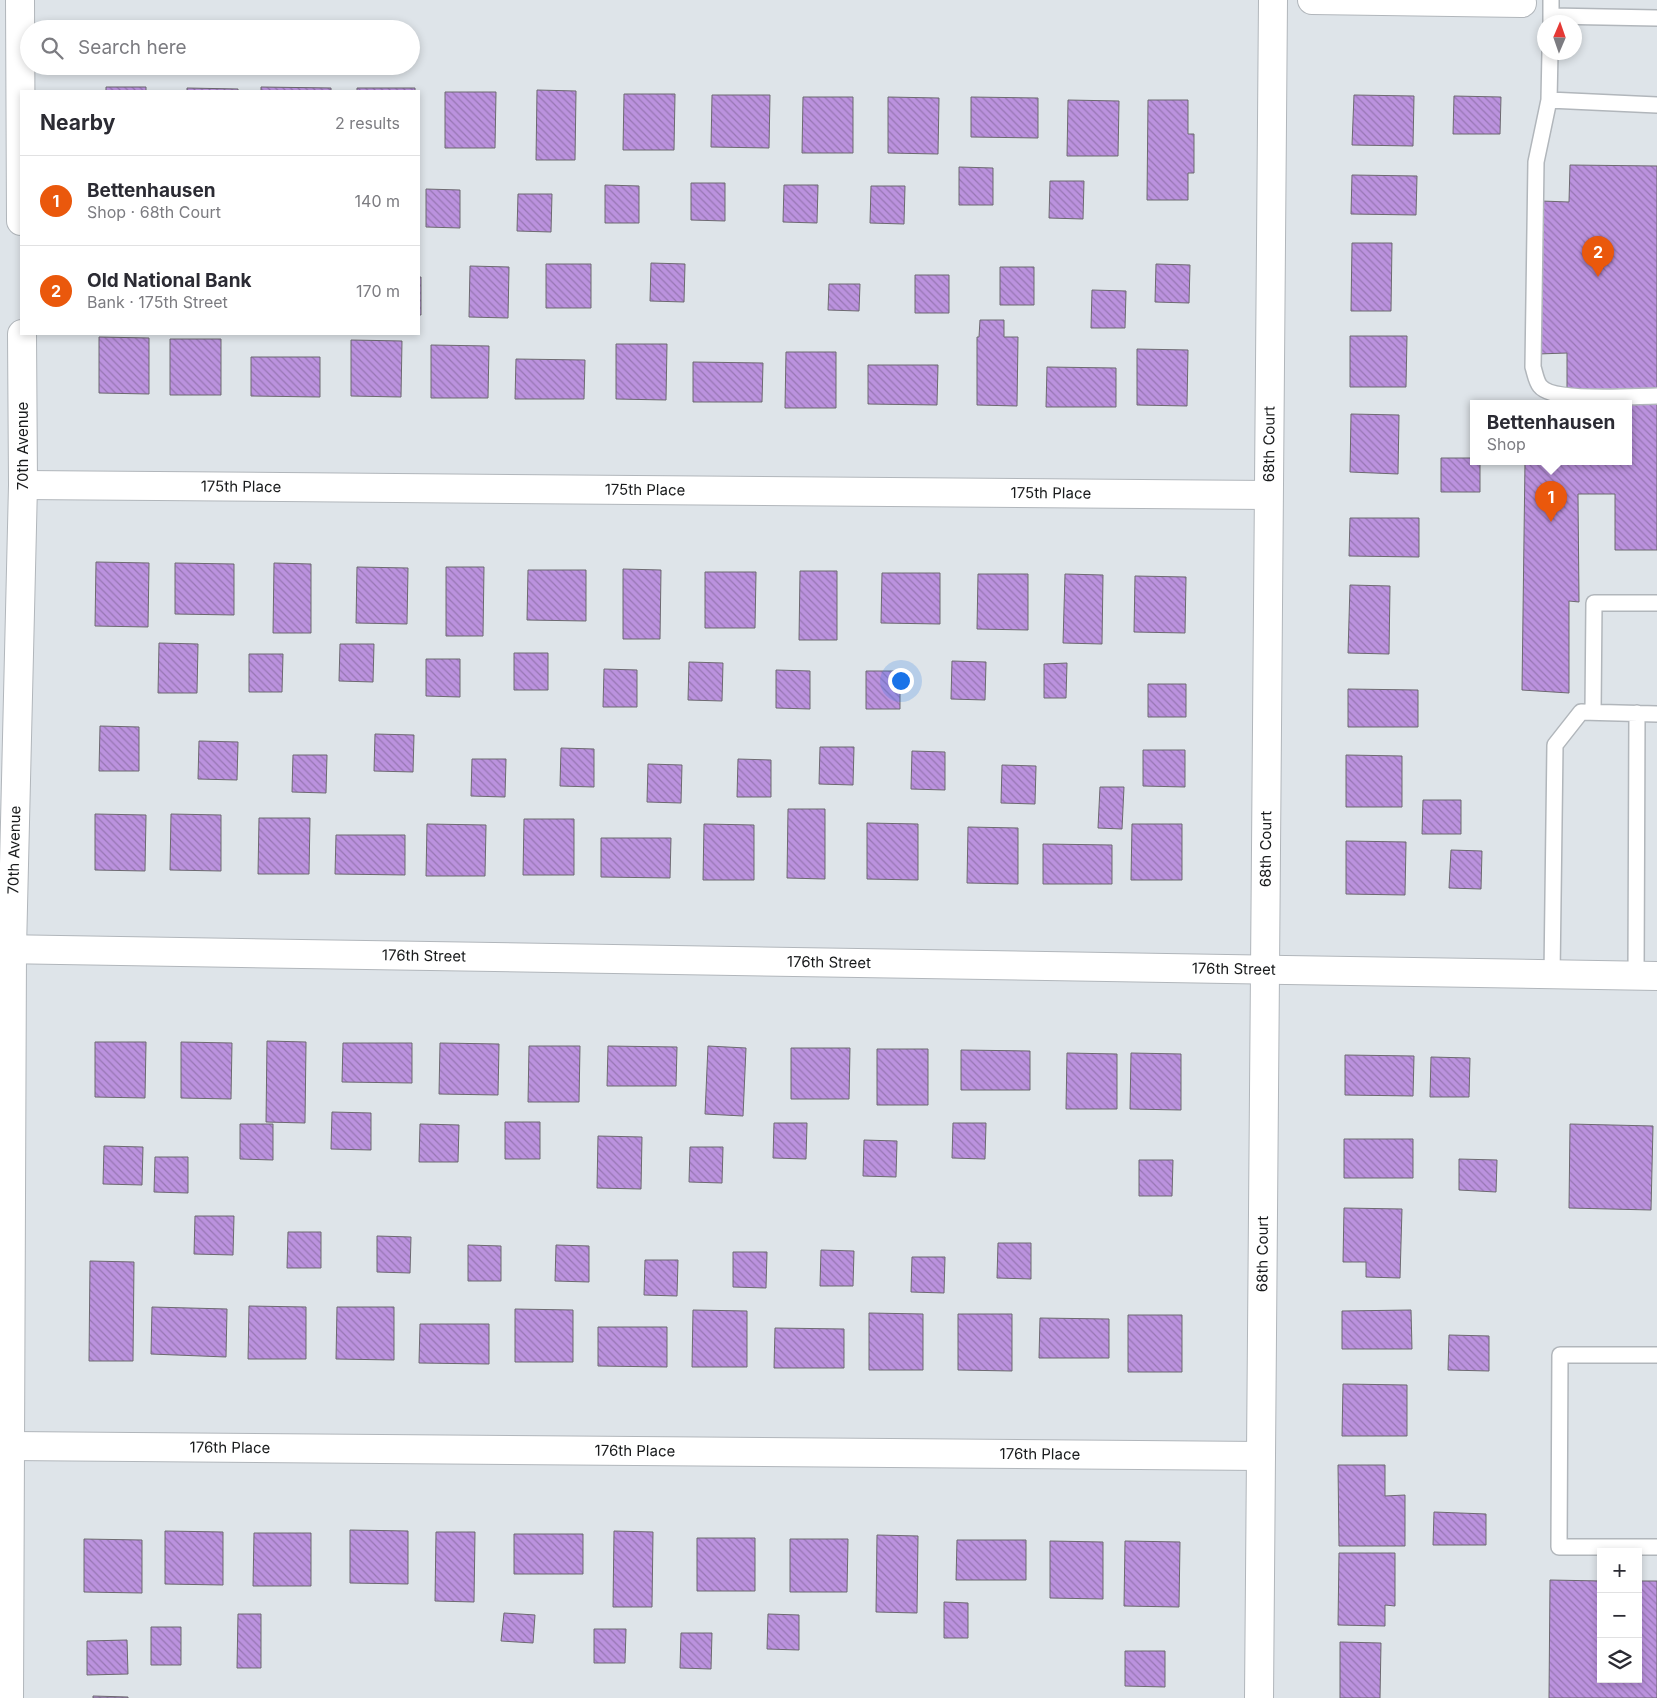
<!DOCTYPE html>
<html lang="en">
<head>
<meta charset="utf-8">
<style>
  body { margin:0; font-family:Inter,sans-serif; background:#f2f2f3; color:#2b2b33 }
  .controls { position:absolute; right:15px; bottom:15px; display:grid; overflow:hidden; border-radius:0px; box-shadow:0 2px 8px #0003 }
  .controls button { width:45px; height:45px; display:grid; place-items:center; padding:0; border:0; border-bottom:1px solid #e1e1e2; background:#fff; color:#2b2b33; font:25px sans-serif }
  .compass { position:absolute; left:1537px; top:15px; width:45px; height:45px; border-radius:50%; background:#fff; box-shadow:0 2px 8px #0003; rotate:2deg }
  .you { position:absolute; left:900px; top:680px; width:18px; height:18px; margin:-12px; border:4px solid #fff; border-radius:50%; background:#1a73e8; box-shadow:0 0 0 8px #1a73e833 }
  .badge { display:grid; place-items:center; width:32px; height:32px; border-radius:50%; background:#ea580c; color:#fff; font-size:16px; font-weight:700 }
  .pin { position:absolute; translate:-50% -41px; filter:drop-shadow(0 1px 2px #0008) }
  .pin::after { content:''; position:absolute; top:26px; width:18px; height:15px; background:inherit; clip-path:polygon(0 0,100% 0,50% 100%) }
  .popup { position:absolute; left:1470px; top:400px; width:162px; height:65px; box-sizing:border-box; display:grid; place-content:center; border-radius:0px; background:#fff; filter:drop-shadow(0 1px 4px #0005); font-size:16px; white-space:nowrap; color:#7c7c81 }
  .popup b { font-size:19px; color:#2b2b33 }
  .popup::after { content:''; position:absolute; left:50%; top:100%; margin-left:-10px; border:10px solid transparent; border-top-color:#fff }
  .list { margin:0; padding:0; list-style:none }
  h2 { display:flex; justify-content:space-between; align-items:center; height:65px; margin:0; padding:0 20px; font-size:21px }
  h2 small { font-size:16px; font-weight:400; color:#7c7c81 }
  .list li { display:grid; grid-template-columns:32px 1fr auto; gap:15px; align-items:center; box-sizing:border-box; height:90px; padding:0 20px; border-top:1px solid #e1e1e2 }
  .list b { display:block; font-size:19px; white-space:nowrap }
  .list p { margin:0; font-size:16px; white-space:nowrap; color:#7c7c81 }
  .list em { font-size:16px; font-style:normal; color:#7c7c81 }
  .icon { flex:none; width:28px; height:28px; fill:none; stroke:currentColor; stroke-width:2; stroke-linecap:round; stroke-linejoin:round }
  .map { position:relative; flex:none; width:1657px; height:1698px; overflow:hidden }
  .search { position:absolute; background:#fff; box-shadow:0 2px 8px #0003; left:20px; top:20px; width:400px; height:55px; display:flex; align-items:center; gap:12px; box-sizing:border-box; padding:0 18px; border-radius:28px; color:#7c7c81; font-size:19px }
  .panel { position:absolute; background:#fff; box-shadow:0 2px 8px #0003; left:20px; top:90px; width:400px; height:245px; border-radius:0px }
  .map>svg:first-child { display:block }
  .building { fill:url(#building-back-hatch); stroke:#6d6a70 }
  .lines { fill:none; stroke-linecap:round; stroke-linejoin:round }
  .lane-casing { stroke:#b1b6bb; stroke-width:18 }
  .street-casing { stroke:#b1b6bb; stroke-width:30 }
  .lane { stroke:#fff; stroke-width:15 }
  .street { stroke:#fff; stroke-width:28 }
  .labels { text-anchor:middle; stroke-width:4; stroke-linejoin:round; paint-order:stroke }
  .street-label { font-size:15px; fill:#191b1c; stroke:#fff }
</style>
</head>
<body>
<div class="map">
<svg width="1657" height="1698" viewBox="0 0 1657 1698">
  <defs>
    <pattern id="building-back-hatch" width="6" height="6" patternUnits="userSpaceOnUse" patternTransform="scale(1.25)"><rect width="6" height="6" fill="#bb92de"/><path d="M-1 5l2 2M0 0l6 6M5-1l2 2" fill="none" stroke="#9776b3"/></pattern>
  </defs>
  <rect width="100%" height="100%" fill="#dee4e9"/>
  <!-- building -->
  <path class="building" d="M 106,87 L 146,87 L 146,91 L 106,91 Z
    M 261,87 L 331,88 L 331,91 L 261,91 Z
    M 187,88 L 238,89 L 238,91 L 187,91 Z
    M 357,88 L 415,88 L 415,91 L 357,91 Z
    M 537,90 L 576,91 L 575,160 L 536,160 Z
    M 445,92 L 496,92 L 495,148 L 445,148 Z
    M 624,94 L 675,94 L 674,150 L 623,150 Z
    M 712,95 L 770,95 L 769,148 L 711,147 Z
    M 1354,95 L 1414,96 L 1413,146 L 1352,145 Z
    M 1454,96 L 1501,97 L 1500,134 L 1453,134 Z
    M 803,97 L 853,97 L 853,153 L 802,153 Z
    M 888,97 L 939,98 L 938,154 L 888,153 Z
    M 971,97 L 1038,98 L 1038,138 L 971,137 Z
    M 1068,100 L 1119,101 L 1118,156 L 1067,156 Z
    M 1148,100 L 1188,100 L 1188,134 L 1194,134 L 1194,173 L 1188,173 L 1188,200 L 1147,200 Z
    M 1570,165 L 1657,166 L 1657,392 L 1567,391 L 1567,353 L 1538,354 L 1541,201 L 1569,202 Z
    M 959,167 L 993,168 L 993,205 L 959,205 Z
    M 1352,175 L 1417,176 L 1416,215 L 1351,214 Z
    M 1050,181 L 1084,181 L 1083,219 L 1049,218 Z
    M 691,183 L 725,183 L 725,221 L 691,220 Z
    M 605,185 L 639,186 L 639,223 L 605,223 Z
    M 784,185 L 818,185 L 817,223 L 783,222 Z
    M 871,186 L 905,186 L 904,224 L 870,223 Z
    M 426,189 L 460,190 L 460,228 L 426,227 Z
    M 518,194 L 552,194 L 551,232 L 517,231 Z
    M 1352,243 L 1392,243 L 1391,311 L 1351,311 Z
    M 651,263 L 685,264 L 684,302 L 650,301 Z
    M 546,264 L 591,264 L 591,308 L 546,308 Z
    M 1156,264 L 1190,265 L 1189,303 L 1155,302 Z
    M 470,266 L 509,267 L 508,318 L 469,317 Z
    M 1000,267 L 1034,267 L 1034,305 L 1000,305 Z
    M 915,275 L 949,275 L 949,313 L 915,313 Z
    M 419,277 L 421,277 L 421,315 L 419,315 Z
    M 829,284 L 860,284 L 859,311 L 828,310 Z
    M 1092,290 L 1126,291 L 1125,328 L 1091,328 Z
    M 980,320 L 1004,320 L 1004,337 L 1018,337 L 1017,406 L 977,405 L 977,337 L 979,337 Z
    M 1350,336 L 1407,336 L 1406,387 L 1350,387 Z
    M 99,337 L 149,338 L 149,394 L 99,393 Z
    M 170,339 L 221,339 L 221,395 L 170,395 Z
    M 351,340 L 402,341 L 401,397 L 351,396 Z
    M 616,344 L 667,344 L 666,400 L 616,399 Z
    M 431,345 L 489,346 L 488,398 L 431,398 Z
    M 1137,349 L 1188,350 L 1187,406 L 1137,405 Z
    M 786,352 L 836,352 L 836,408 L 785,408 Z
    M 251,357 L 320,357 L 320,397 L 251,396 Z
    M 516,359 L 585,360 L 584,399 L 515,399 Z
    M 693,362 L 763,363 L 762,402 L 693,402 Z
    M 868,365 L 938,365 L 937,405 L 868,404 Z
    M 1047,367 L 1116,368 L 1116,407 L 1046,407 Z
    M 1525,403 L 1657,403 L 1657,550 L 1615,550 L 1615,494 L 1578,494 L 1579,602 L 1569,601 L 1569,693 L 1522,690 L 1525,461 L 1628,461 L 1628,403 Z
    M 1351,414 L 1399,415 L 1398,474 L 1350,472 Z
    M 1441,458 L 1474,458 L 1474,461 L 1480,461 L 1480,492 L 1441,492 Z
    M 1350,518 L 1419,518 L 1419,557 L 1349,556 Z
    M 96,562 L 149,563 L 148,627 L 95,626 Z
    M 175,563 L 234,564 L 234,615 L 175,614 Z
    M 274,563 L 311,564 L 311,633 L 273,633 Z
    M 357,567 L 408,568 L 407,624 L 356,623 Z
    M 446,567 L 484,567 L 483,636 L 446,636 Z
    M 623,569 L 661,570 L 660,639 L 623,639 Z
    M 528,570 L 586,570 L 586,621 L 527,620 Z
    M 800,571 L 837,571 L 837,640 L 799,640 Z
    M 705,572 L 756,572 L 755,628 L 705,628 Z
    M 882,573 L 940,573 L 940,624 L 881,623 Z
    M 978,574 L 1028,574 L 1028,630 L 977,629 Z
    M 1065,574 L 1103,575 L 1102,644 L 1063,643 Z
    M 1135,576 L 1186,577 L 1185,633 L 1134,632 Z
    M 1350,585 L 1390,586 L 1389,654 L 1348,653 Z
    M 159,643 L 198,644 L 197,693 L 158,693 Z
    M 340,644 L 374,644 L 373,682 L 339,681 Z
    M 514,653 L 548,653 L 548,690 L 514,690 Z
    M 249,654 L 283,654 L 282,692 L 249,692 Z
    M 426,659 L 460,659 L 460,697 L 426,696 Z
    M 952,661 L 986,662 L 985,700 L 951,699 Z
    M 689,662 L 723,663 L 722,701 L 688,700 Z
    M 1067,663 L 1066,698 L 1044,698 L 1044,664 Z
    M 604,669 L 637,670 L 637,707 L 603,707 Z
    M 776,670 L 810,671 L 810,709 L 776,708 Z
    M 866,671 L 900,671 L 900,709 L 866,709 Z
    M 1148,684 L 1186,684 L 1186,717 L 1148,717 Z
    M 1348,689 L 1418,690 L 1418,727 L 1348,727 Z
    M 100,726 L 139,727 L 139,771 L 99,771 Z
    M 375,734 L 414,735 L 413,772 L 374,771 Z
    M 199,741 L 238,742 L 237,780 L 198,779 Z
    M 820,747 L 854,747 L 853,785 L 819,784 Z
    M 561,748 L 594,749 L 594,787 L 560,786 Z
    M 1143,750 L 1185,750 L 1185,787 L 1143,786 Z
    M 912,751 L 945,752 L 945,790 L 911,789 Z
    M 293,755 L 327,755 L 326,793 L 292,792 Z
    M 1346,755 L 1402,756 L 1402,807 L 1346,807 Z
    M 472,759 L 506,759 L 505,797 L 471,796 Z
    M 738,759 L 771,760 L 771,797 L 737,797 Z
    M 648,764 L 682,765 L 681,803 L 647,802 Z
    M 1002,765 L 1036,766 L 1035,804 L 1001,803 Z
    M 1100,787 L 1124,787 L 1122,829 L 1098,828 Z
    M 1423,800 L 1461,800 L 1461,834 L 1422,834 Z
    M 788,809 L 825,809 L 825,879 L 787,878 Z
    M 95,814 L 146,815 L 145,871 L 95,870 Z
    M 171,814 L 221,815 L 221,871 L 170,870 Z
    M 259,818 L 310,818 L 309,874 L 258,874 Z
    M 524,819 L 574,819 L 574,875 L 523,875 Z
    M 867,823 L 918,824 L 918,880 L 867,879 Z
    M 427,824 L 486,825 L 485,876 L 426,876 Z
    M 704,824 L 754,825 L 754,880 L 703,880 Z
    M 1132,824 L 1182,824 L 1182,880 L 1131,880 Z
    M 968,827 L 1018,828 L 1018,884 L 967,883 Z
    M 336,835 L 405,835 L 405,875 L 335,874 Z
    M 601,838 L 671,838 L 670,878 L 601,877 Z
    M 1346,841 L 1406,842 L 1405,895 L 1346,894 Z
    M 1043,844 L 1112,845 L 1112,884 L 1043,884 Z
    M 1451,850 L 1482,851 L 1481,889 L 1449,888 Z
    M 267,1041 L 306,1042 L 305,1123 L 266,1122 Z
    M 95,1042 L 146,1042 L 145,1098 L 95,1097 Z
    M 181,1042 L 232,1043 L 231,1099 L 181,1098 Z
    M 343,1043 L 412,1043 L 412,1083 L 342,1082 Z
    M 440,1043 L 499,1044 L 498,1095 L 439,1094 Z
    M 529,1046 L 580,1046 L 579,1102 L 528,1102 Z
    M 608,1046 L 677,1047 L 676,1086 L 607,1086 Z
    M 708,1046 L 746,1048 L 743,1116 L 705,1114 Z
    M 791,1048 L 850,1048 L 849,1099 L 791,1099 Z
    M 877,1049 L 928,1049 L 928,1105 L 877,1105 Z
    M 961,1050 L 1030,1051 L 1030,1090 L 961,1090 Z
    M 1067,1053 L 1117,1054 L 1117,1109 L 1066,1109 Z
    M 1131,1053 L 1181,1054 L 1181,1110 L 1130,1109 Z
    M 1345,1055 L 1414,1056 L 1413,1096 L 1345,1095 Z
    M 1431,1057 L 1470,1058 L 1469,1097 L 1430,1097 Z
    M 332,1112 L 371,1113 L 371,1150 L 331,1149 Z
    M 505,1122 L 540,1122 L 540,1159 L 505,1159 Z
    M 774,1123 L 807,1123 L 806,1159 L 773,1158 Z
    M 953,1123 L 986,1123 L 985,1159 L 952,1158 Z
    M 240,1124 L 273,1124 L 273,1160 L 240,1159 Z
    M 420,1124 L 459,1125 L 458,1162 L 419,1162 Z
    M 1570,1124 L 1653,1126 L 1651,1210 L 1569,1208 Z
    M 598,1136 L 642,1137 L 641,1189 L 597,1188 Z
    M 1344,1139 L 1413,1139 L 1413,1178 L 1344,1178 Z
    M 864,1140 L 897,1141 L 896,1177 L 863,1176 Z
    M 104,1146 L 143,1147 L 142,1185 L 103,1184 Z
    M 690,1147 L 723,1147 L 722,1183 L 689,1182 Z
    M 155,1157 L 188,1157 L 188,1193 L 154,1192 Z
    M 1459,1159 L 1497,1160 L 1496,1192 L 1459,1190 Z
    M 1139,1160 L 1173,1160 L 1172,1196 L 1139,1196 Z
    M 1344,1208 L 1402,1209 L 1400,1278 L 1366,1277 L 1366,1262 L 1343,1262 Z
    M 195,1216 L 234,1216 L 233,1255 L 194,1254 Z
    M 288,1232 L 321,1232 L 321,1268 L 287,1268 Z
    M 377,1236 L 411,1237 L 410,1273 L 377,1272 Z
    M 998,1243 L 1031,1243 L 1031,1279 L 997,1278 Z
    M 468,1245 L 501,1246 L 501,1281 L 468,1281 Z
    M 556,1245 L 589,1246 L 589,1282 L 555,1281 Z
    M 821,1250 L 854,1251 L 853,1286 L 820,1286 Z
    M 733,1252 L 767,1252 L 766,1288 L 733,1287 Z
    M 912,1257 L 945,1257 L 944,1293 L 911,1292 Z
    M 645,1260 L 678,1260 L 677,1296 L 644,1295 Z
    M 90,1261 L 134,1262 L 133,1361 L 89,1361 Z
    M 249,1306 L 306,1307 L 306,1359 L 248,1359 Z
    M 152,1307 L 227,1309 L 226,1357 L 151,1354 Z
    M 337,1307 L 394,1307 L 394,1360 L 336,1359 Z
    M 515,1309 L 573,1310 L 573,1362 L 515,1362 Z
    M 693,1310 L 747,1311 L 747,1367 L 692,1367 Z
    M 1411,1310 L 1412,1349 L 1342,1349 L 1342,1311 Z
    M 869,1313 L 923,1314 L 923,1370 L 869,1370 Z
    M 958,1314 L 1012,1314 L 1012,1371 L 958,1370 Z
    M 1128,1315 L 1182,1315 L 1182,1372 L 1128,1372 Z
    M 1040,1318 L 1109,1319 L 1109,1358 L 1039,1358 Z
    M 420,1324 L 489,1324 L 489,1364 L 419,1363 Z
    M 598,1327 L 667,1327 L 667,1367 L 598,1366 Z
    M 775,1328 L 844,1329 L 844,1368 L 774,1368 Z
    M 1449,1335 L 1489,1336 L 1489,1371 L 1448,1370 Z
    M 1343,1384 L 1407,1385 L 1407,1436 L 1342,1436 Z
    M 1338,1465 L 1385,1465 L 1385,1496 L 1405,1495 L 1405,1546 L 1339,1546 Z
    M 1434,1512 L 1486,1514 L 1486,1545 L 1433,1545 Z
    M 350,1530 L 408,1531 L 408,1584 L 350,1583 Z
    M 165,1531 L 223,1532 L 223,1585 L 165,1584 Z
    M 614,1531 L 653,1532 L 652,1607 L 613,1607 Z
    M 436,1532 L 475,1532 L 474,1602 L 435,1601 Z
    M 254,1533 L 311,1533 L 311,1586 L 253,1586 Z
    M 514,1534 L 583,1534 L 583,1574 L 514,1574 Z
    M 877,1535 L 918,1536 L 917,1613 L 876,1612 Z
    M 697,1538 L 755,1538 L 755,1591 L 697,1591 Z
    M 84,1539 L 142,1540 L 142,1593 L 84,1592 Z
    M 790,1539 L 848,1539 L 847,1592 L 790,1592 Z
    M 957,1540 L 1026,1540 L 1026,1580 L 956,1580 Z
    M 1050,1541 L 1103,1542 L 1103,1599 L 1050,1598 Z
    M 1125,1541 L 1180,1542 L 1179,1607 L 1124,1606 Z
    M 1339,1553 L 1395,1553 L 1395,1606 L 1385,1605 L 1385,1626 L 1338,1625 Z
    M 1550,1580 L 1601,1581 L 1601,1679 L 1638,1679 L 1638,1581 L 1657,1581 L 1657,1698 L 1549,1698 Z
    M 944,1602 L 968,1603 L 968,1638 L 944,1638 Z
    M 504,1613 L 535,1615 L 533,1643 L 501,1641 Z
    M 238,1614 L 261,1614 L 261,1668 L 237,1668 Z
    M 768,1614 L 799,1615 L 799,1650 L 767,1649 Z
    M 151,1627 L 181,1627 L 181,1665 L 151,1665 Z
    M 594,1629 L 626,1629 L 625,1663 L 594,1663 Z
    M 681,1633 L 712,1633 L 711,1669 L 680,1668 Z
    M 127,1640 L 128,1674 L 87,1675 L 87,1641 Z
    M 1340,1642 L 1381,1643 L 1380,1698 L 1340,1698 Z
    M 1125,1651 L 1165,1651 L 1165,1687 L 1125,1686 Z
    M 93,1696 L 128,1697 L 128,1698 L 93,1698 Z"/>
  <g class="lines">
    <defs>
      <path id="lane" d="M 1551,16 L 1657,18
        M 1551,22 L 1551,0
        M 1550,52 L 1549,100 L 1536,162 L 1533,367 C 1535,373 1536,381 1540,386 C 1553,403 1634,396 1657,396
        M 1549,100 L 1657,105
        M 1593,712 L 1594,603 L 1657,603
        M 1552,975 L 1555,745 L 1581,712 L 1657,714
        M 1636,976 L 1637,713
        M 1657,1355 L 1560,1355 L 1559,1547 L 1657,1547"/>
      <g id="street">
        <path d="M 20,0 L 21,221"/>
        <path d="M 1312,0 L 1522,3"/>
        <path id="s1" d="M 23,485 L 1268,495"/>
        <path id="s2" d="M 0,949 L 1657,976"/>
        <path id="s3" d="M 10,1446 L 1261,1456"/>
        <path id="s4" d="M 9,1698 L 12,949 L 23,485 L 22,334"/>
        <path id="s5" d="M 1259,1698 L 1273,0"/>
      </g>
    </defs>
    <!-- lane casing -->
    <use href="#lane" class="lane-casing"/>
    <!-- street casing -->
    <use href="#street" class="street-casing"/>
    <!-- lane -->
    <use href="#lane" class="lane"/>
    <!-- street -->
    <use href="#street" class="street"/>
  </g>
  <g class="labels">
    <!-- street labels -->
    <g class="street-label">
      <text dy="5" stroke="none"><textPath href="#s5" startOffset="1254">68th Court</textPath></text>
      <text transform="translate(23 446) rotate(-90)" y="5">70th Avenue</text>
      <text dy="5" stroke="none"><textPath href="#s1" startOffset="218">175th Place</textPath></text>
      <text dy="5" stroke="none"><textPath href="#s1" startOffset="622">175th Place</textPath></text>
      <text dy="5" stroke="none"><textPath href="#s1" startOffset="1028">175th Place</textPath></text>
      <text dy="5" stroke="none"><textPath href="#s5" startOffset="849">68th Court</textPath></text>
      <text dy="5" stroke="none"><textPath href="#s4" startOffset="848">70th Avenue</textPath></text>
      <text dy="5" stroke="none"><textPath href="#s2" startOffset="424">176th Street</textPath></text>
      <text dy="5" stroke="none"><textPath href="#s2" startOffset="829">176th Street</textPath></text>
      <text dy="5" stroke="none"><textPath href="#s2" startOffset="1234">176th Street</textPath></text>
      <text dy="5" stroke="none"><textPath href="#s5" startOffset="444">68th Court</textPath></text>
      <text dy="5" stroke="none"><textPath href="#s3" startOffset="220">176th Place</textPath></text>
      <text dy="5" stroke="none"><textPath href="#s3" startOffset="625">176th Place</textPath></text>
      <text dy="5" stroke="none"><textPath href="#s3" startOffset="1030">176th Place</textPath></text>
    </g>
  </g>
</svg>
<div class="controls">
<button>+</button>
<button>−</button>
<button><svg class="icon" aria-label="layers" viewBox="0 0 24 24"><path d="M12 4l9 5-9 5-9-5zM3 14l9 5 9-5"/></svg></button>
</div>
<svg class="compass" viewBox="-18 -18 36 36"><path d="M0-13l5 13h-10z" fill="#e53935"/><path d="M0 13l5-13h-10z" fill="#7c7c81"/></svg>
<div class="you"></div>
<div class="pin badge" style="left:1551px;top:522px">1</div>
<div class="popup"><b>Bettenhausen</b>Shop</div>
<div class="pin badge" style="left:1598px;top:277px">2</div>
<div class="search"><svg class="icon" aria-label="search" viewBox="0 0 24 24"><circle cx="10" cy="10" r="6"/><path d="M15 15l6 6"/></svg>Search here</div>
<section class="panel">
<h2>Nearby<small>2 results</small></h2>
<ul class="list">
<li><span class="badge">1</span><div><b>Bettenhausen</b><p>Shop · 68th Court</p></div><em>140 m</em></li>
<li><span class="badge">2</span><div><b>Old National Bank</b><p>Bank · 175th Street</p></div><em>170 m</em></li>
</ul>
</section>
</div>
</body>
</html>
